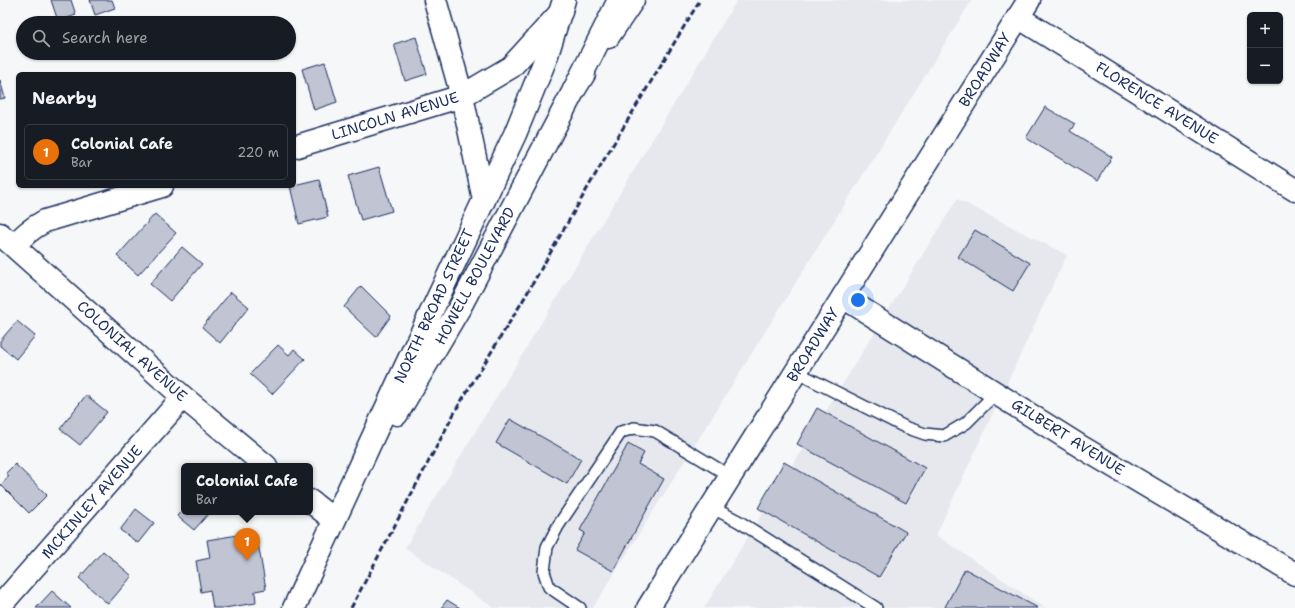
<!DOCTYPE html>
<html lang="en">
<head>
<meta charset="utf-8">
<style>
  body { margin:0; font-family:"Shantell Sans",sans-serif; background:#242831; color:#f1f3f6 }
  .controls { position:absolute; right:12px; top:12px; display:grid; overflow:hidden; border-radius:6px; box-shadow:0 1px 3px #0004 }
  .controls button { width:36px; height:36px; display:grid; place-items:center; padding:0; border:0; border-bottom:1px solid #363941; background:#171b24; color:#f1f3f6; font:20px sans-serif }
  .you { position:absolute; left:858px; top:300px; width:14px; height:14px; margin:-10px; border:3px solid #fff; border-radius:50%; background:#1a73e8; box-shadow:0 0 0 6px #1a73e833 }
  .badge { display:grid; place-items:center; width:26px; height:26px; border-radius:50%; background:#ea580c; color:#fff; font-size:13px; font-weight:700 }
  .pin { position:absolute; translate:-50% -33px; filter:drop-shadow(0 1px 2px #0008) }
  .pin::after { content:''; position:absolute; top:21px; width:14px; height:12px; background:inherit; clip-path:polygon(0 0,100% 0,50% 100%) }
  .popup { position:absolute; left:181px; top:463px; width:132px; height:52px; box-sizing:border-box; display:grid; place-content:center; border-radius:6px; background:#171b24; filter:drop-shadow(0 1px 3px #0005); font-size:13px; white-space:nowrap; color:#9ea1a6 }
  .popup b { font-size:15px; color:#f1f3f6 }
  .popup::after { content:''; position:absolute; left:50%; top:100%; margin-left:-8px; border:8px solid transparent; border-top-color:#171b24 }
  .list { margin:0; padding:0; list-style:none }
  h2 { display:flex; justify-content:space-between; align-items:center; height:52px; margin:0; padding:0 16px; font-size:17px }
  h2 small { font-size:13px; font-weight:400; color:#9ea1a6 }
  .list li { display:grid; grid-template-columns:26px 1fr auto; gap:12px; align-items:center; box-sizing:border-box; height:56px; margin:0 8px 8px; padding:0 8px; border:1px solid #363941; border-radius:6px }
  .list b { display:block; font-size:15px; white-space:nowrap }
  .list p { margin:0; font-size:13px; white-space:nowrap; color:#9ea1a6 }
  .list em { font-size:13px; font-style:normal; color:#9ea1a6 }
  .icon { flex:none; width:22px; height:22px; fill:none; stroke:currentColor; stroke-width:2; stroke-linecap:round; stroke-linejoin:round }
  .map { position:relative; flex:none; width:1295px; height:608px; overflow:hidden }
  .search { position:absolute; background:#171b24; box-shadow:0 1px 3px #0004; left:16px; top:16px; width:280px; height:44px; display:flex; align-items:center; gap:10px; box-sizing:border-box; padding:0 14px; border-radius:22px; color:#9ea1a6; font-size:15px }
  .panel { position:absolute; background:#171b24; box-shadow:0 1px 3px #0004; left:16px; top:72px; width:280px; height:116px; border-radius:6px }
  .map>svg:first-child { display:block }
  .built { fill:#e6e8ee }
  .building { fill:#c0c4d3; stroke:#1b2f5e }
  .lines { fill:none; stroke-linecap:round; stroke-linejoin:round }
  .service-casing { stroke:#1b2f5e; stroke-width:14 }
  .minor-casing { stroke:#1b2f5e; stroke-width:25 }
  .primary-casing { stroke:#1b2f5e; stroke-width:25 }
  .motorway-casing { stroke:#1b2f5e; stroke-width:25 }
  .service { stroke:#fff; stroke-width:11 }
  .minor { stroke:#fff; stroke-width:22 }
  .primary { stroke:#fff; stroke-width:22 }
  .motorway { stroke:#fff; stroke-width:22 }
  .rail { stroke:#1b2f5e; stroke-width:3; stroke-dasharray:6 3; stroke-linecap:butt }
  .labels { text-anchor:middle; stroke-width:3.5; stroke-linejoin:round; paint-order:stroke }
  .street-label { font-size:15px; fill:#1b2f5e; stroke:#fff }
</style>
</head>
<body>
<div class="map">
<svg width="1295" height="608" viewBox="0 0 1295 608">
  <rect width="100%" height="100%" fill="#f6f7f9"/>
  <filter id="ink" filterUnits="userSpaceOnUse"><feTurbulence type="fractalNoise" baseFrequency=".025" numOctaves="2"/><feDisplacementMap in="SourceGraphic" scale="8" xChannelSelector="R" yChannelSelector="G"/><feConvolveMatrix kernelMatrix="1 2 1 2 8 2 1 2 1" color-interpolation-filters="sRGB"/></filter>
  <g filter="url(#ink)">
    <!-- built -->
    <path class="built" d="M 737,0 L 972,0 L 593,608 L 494,608 L 405,548 Z
      M 957,199 L 1067,255 L 936,535 L 1045,608 L 704,608 Z"/>
    <!-- building -->
    <path class="building" d="M 51,0 L 71,0 L 76,15 L 58,21 Z
      M 90,0 L 112,0 L 115,8 L 95,15 Z
      M 416,37 L 427,74 L 405,81 L 394,44 Z
      M 325,62 L 337,102 L 314,110 L 302,69 Z
      M 0,80 L 5,98 L 0,99 Z
      M 1045,107 L 1075,124 L 1070,131 L 1112,157 L 1097,181 L 1026,138 Z
      M 379,167 L 392,211 L 361,220 L 348,176 Z
      M 319,179 L 328,217 L 299,224 L 290,186 Z
      M 155,214 L 176,233 L 138,275 L 117,256 Z
      M 975,230 L 1030,263 L 1013,291 L 958,257 Z
      M 182,247 L 202,264 L 170,301 L 150,284 Z
      M 361,286 L 391,316 L 376,337 L 344,307 Z
      M 231,292 L 249,307 L 220,343 L 202,327 Z
      M 17,321 L 35,336 L 16,359 L 0,346 L 0,341 Z
      M 278,345 L 289,355 L 294,349 L 305,359 L 272,394 L 250,374 Z
      M 86,395 L 107,412 L 80,445 L 60,429 Z
      M 817,408 L 925,468 L 906,503 L 797,444 Z
      M 510,419 L 581,459 L 567,484 L 496,443 Z
      M 628,444 L 644,453 L 638,464 L 664,479 L 613,571 L 575,550 L 585,533 L 580,530 Z
      M 784,462 L 906,532 L 879,577 L 758,508 Z
      M 15,464 L 47,495 L 29,513 L 1,485 L 9,476 L 6,473 Z
      M 184,507 L 184,512 L 210,512 L 194,530 L 177,516 Z
      M 136,509 L 154,523 L 138,543 L 120,530 Z
      M 250,533 L 252,544 L 258,543 L 266,589 L 255,591 L 256,603 L 224,608 L 213,608 L 210,590 L 201,592 L 196,561 L 210,558 L 207,540 Z
      M 103,551 L 132,576 L 108,604 L 79,578 Z
      M 965,569 L 1038,608 L 947,608 L 945,607 Z
      M 52,591 L 71,608 L 36,608 Z
      M 447,600 L 460,608 L 441,608 Z"/>
    <g class="lines">
      <defs>
        <path id="service" d="M 796,372 L 905,427 L 925,434 L 944,436 L 966,423 L 996,393
          M 711,507 L 738,521 L 876,608
          M 580,608 L 549,587 L 544,572 L 547,547 L 558,526 L 621,432 L 634,428 L 655,431 L 730,476"/>
        <path id="minor" d="M 435,0 L 462,96 L 484,200
          M 1018,17 L 1295,190
          M 294,147 L 462,96 L 511,67 L 561,12
          M 0,234 L 183,397 L 266,466
          M 14,246 C 23,235 32,228 45,221 L 162,186
          M 843,297 L 1083,448 L 1295,574
          M 310,501 L 334,520
          M 0,606 L 183,397"/>
        <path id="primary" d="M 608,37 L 633,0
          M 397,414 L 460,307 L 574,90 L 584,74
          M 294,608 L 402,374 L 515,134 L 546,58 L 564,0
          M 648,608 L 1029,0"/>
        <path id="motorway" d="M 574,90 L 619,0"/>
      </defs>
      <!-- service casing -->
      <use href="#service" class="service-casing"/>
      <!-- minor casing -->
      <use href="#minor" class="minor-casing"/>
      <!-- primary casing -->
      <use href="#primary" class="primary-casing"/>
      <!-- motorway casing -->
      <use href="#motorway" class="motorway-casing"/>
      <!-- service -->
      <use href="#service" class="service"/>
      <!-- minor -->
      <use href="#minor" class="minor"/>
      <!-- primary -->
      <use href="#primary" class="primary"/>
      <!-- motorway -->
      <use href="#motorway" class="motorway"/>
      <!-- rail -->
      <path class="rail" d="M 351,608 L 457,408 L 522,302 L 602,163 L 700,0"/>
    </g>
  </g>
  <g class="labels">
    <!-- street labels -->
    <g class="street-label">
      <text transform="translate(985 70) rotate(-58)" y="5">BROADWAY</text>
      <text transform="translate(1157 103) rotate(32)" y="5">FLORENCE AVENUE</text>
      <text transform="translate(395 116) rotate(-17)" y="5">LINCOLN AVENUE</text>
      <text transform="translate(475 276) rotate(-62)" y="5">HOWELL BOULEVARD</text>
      <text transform="translate(434 306) rotate(-65)" y="5">NORTH BROAD STREET</text>
      <text transform="translate(813 345) rotate(-58)" y="5">BROADWAY</text>
      <text transform="translate(132 351) rotate(42)" y="5">COLONIAL AVENUE</text>
      <text transform="translate(1068 437) rotate(32)" y="5">GILBERT AVENUE</text>
      <text transform="translate(92 502) rotate(-49)" y="5">MCKINLEY AVENUE</text>
    </g>
  </g>
</svg>
<div class="controls">
<button>+</button>
<button>−</button>
</div>
<div class="you"></div>
<div class="pin badge" style="left:247px;top:561px;background:#e8710a">1</div>
<div class="popup"><b>Colonial Cafe</b>Bar</div>
<div class="search"><svg class="icon" aria-label="search" viewBox="0 0 24 24"><circle cx="10" cy="10" r="6"/><path d="M15 15l6 6"/></svg>Search here</div>
<section class="panel">
<h2>Nearby<small></small></h2>
<ul class="list">
<li><span class="badge" style="background:#e8710a">1</span><div><b>Colonial Cafe</b><p>Bar</p></div><em>220 m</em></li>
</ul>
</section>
</div>
</body>
</html>
